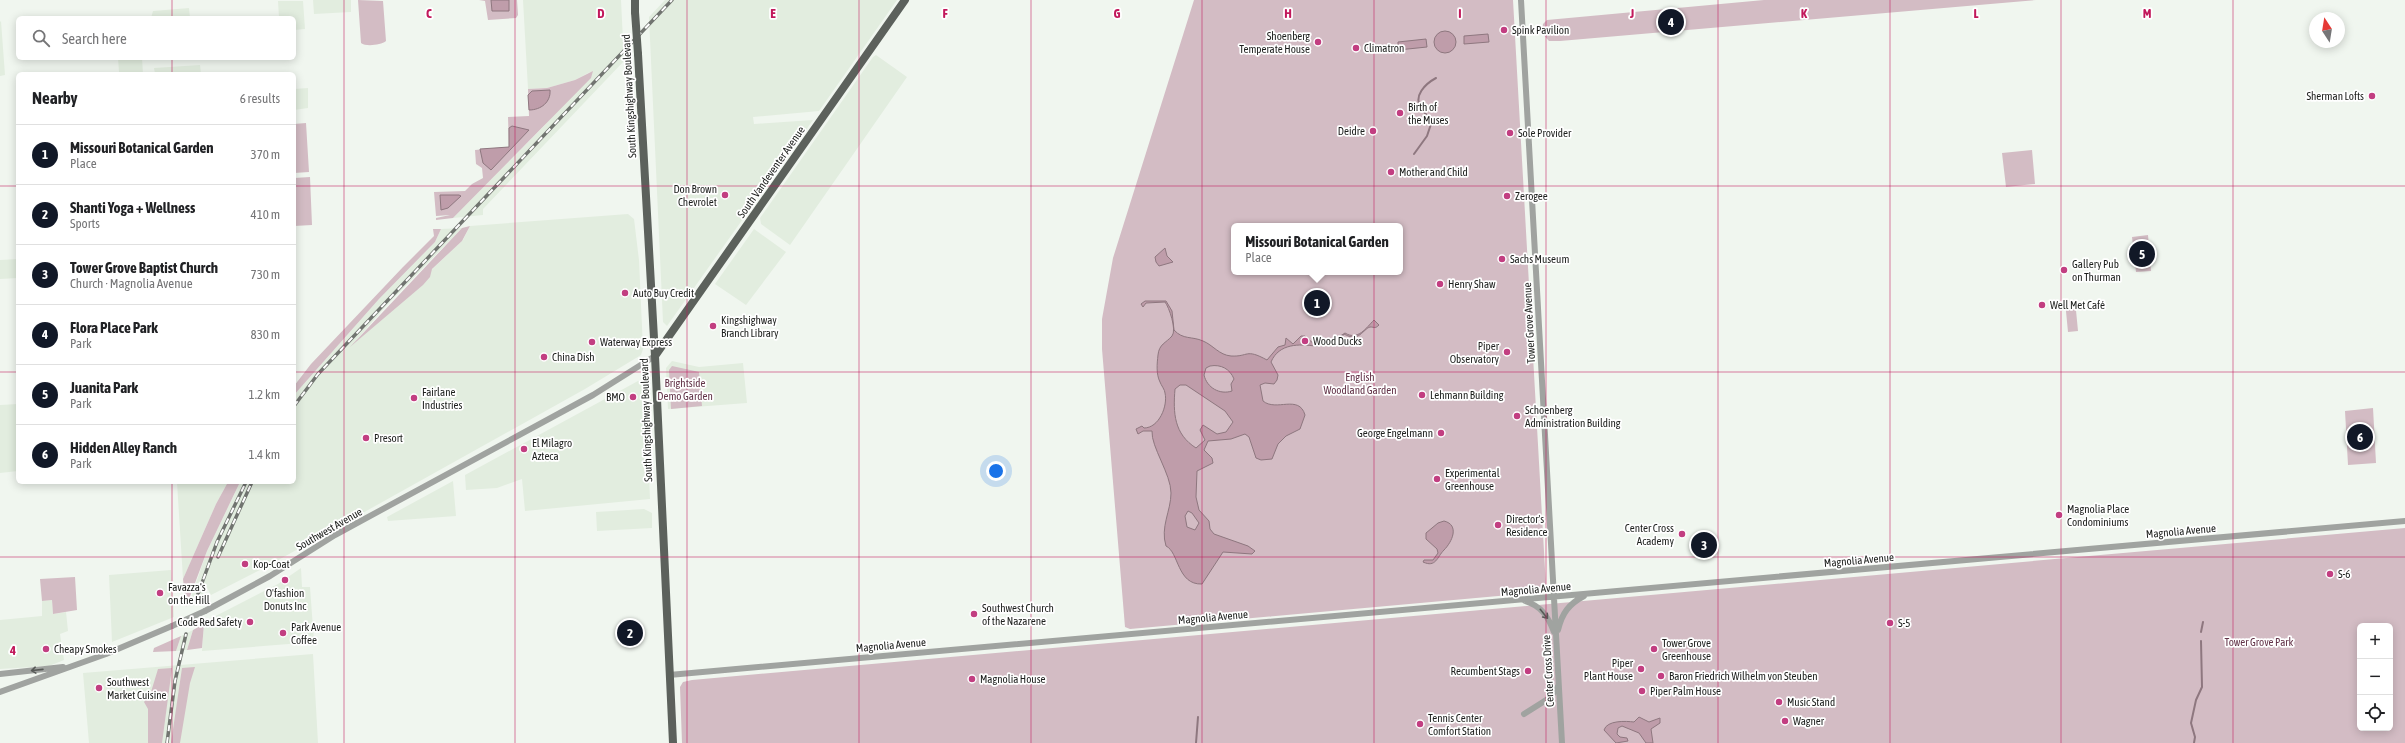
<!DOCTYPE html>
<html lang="en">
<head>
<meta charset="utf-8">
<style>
  body { margin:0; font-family:"Asap Condensed",sans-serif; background:#f2f2f2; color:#202124 }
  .controls { position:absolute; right:12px; bottom:12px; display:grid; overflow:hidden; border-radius:6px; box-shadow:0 2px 10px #0003 }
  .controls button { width:36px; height:36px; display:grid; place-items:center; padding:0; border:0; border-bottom:1px solid #e0e0e0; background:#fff; color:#202124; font:20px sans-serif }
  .compass { position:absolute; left:2309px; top:12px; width:36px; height:36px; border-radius:50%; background:#fff; box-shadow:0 2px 10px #0003; rotate:348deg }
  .you { position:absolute; left:996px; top:471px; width:14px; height:14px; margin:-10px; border:3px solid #fff; border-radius:50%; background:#1a73e8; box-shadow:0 0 0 6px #1a73e833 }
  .badge { display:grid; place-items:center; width:26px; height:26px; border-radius:50%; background:#111827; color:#fff; font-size:13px; font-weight:700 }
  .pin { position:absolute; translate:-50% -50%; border:2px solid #fff; box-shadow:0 1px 4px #0006 }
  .popup { position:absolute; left:1231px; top:223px; width:172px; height:52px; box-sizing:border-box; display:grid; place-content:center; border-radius:6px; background:#fff; filter:drop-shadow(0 1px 3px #0005); font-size:13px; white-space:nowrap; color:#757577 }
  .popup b { font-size:15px; color:#202124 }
  .popup::after { content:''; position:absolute; left:50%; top:100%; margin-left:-8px; border:8px solid transparent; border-top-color:#fff }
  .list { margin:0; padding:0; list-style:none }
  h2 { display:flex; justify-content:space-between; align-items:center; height:52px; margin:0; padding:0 16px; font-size:17px }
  h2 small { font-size:13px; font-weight:400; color:#757577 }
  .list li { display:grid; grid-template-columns:26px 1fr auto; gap:12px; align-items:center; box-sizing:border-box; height:60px; padding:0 16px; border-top:1px solid #e0e0e0 }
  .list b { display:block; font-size:15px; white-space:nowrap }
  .list p { margin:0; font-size:13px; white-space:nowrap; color:#757577 }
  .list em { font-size:13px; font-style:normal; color:#757577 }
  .icon { flex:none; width:22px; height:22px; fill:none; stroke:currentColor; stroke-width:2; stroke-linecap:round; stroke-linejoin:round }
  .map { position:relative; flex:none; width:2405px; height:743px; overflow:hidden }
  .search { position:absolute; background:#fff; box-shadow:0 2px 10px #0003; left:16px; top:16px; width:280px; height:44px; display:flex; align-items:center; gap:10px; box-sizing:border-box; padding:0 14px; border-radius:6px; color:#757577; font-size:15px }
  .panel { position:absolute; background:#fff; box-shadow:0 2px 10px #0003; left:16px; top:72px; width:280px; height:412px; border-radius:6px }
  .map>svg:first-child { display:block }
  .built { fill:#e2eddf }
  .green { fill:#d3bcc4; fill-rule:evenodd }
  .water { fill:#bf9daa; stroke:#8e777f; fill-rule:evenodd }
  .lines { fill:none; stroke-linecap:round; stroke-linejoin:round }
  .stream { stroke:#8e777f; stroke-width:2 }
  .minor { stroke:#a0a3a0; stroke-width:6 }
  .major { stroke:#5c615c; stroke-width:8 }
  .rail-casing { stroke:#717470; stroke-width:3.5 }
  .rail { stroke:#fff; stroke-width:2; stroke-dasharray:6; stroke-linecap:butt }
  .minor-bridge { stroke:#a0a3a0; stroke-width:6 }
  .major-bridge { stroke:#5c615c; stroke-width:8 }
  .oneway { stroke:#575a57 }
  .grid { fill:none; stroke:#c2185b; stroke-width:1; stroke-opacity:0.55 }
  .poi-dot { fill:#c23e81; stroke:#fff; stroke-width:1.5 }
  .labels { text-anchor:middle; stroke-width:3.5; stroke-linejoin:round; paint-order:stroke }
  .poi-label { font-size:11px; fill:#1c1e1c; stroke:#fff; text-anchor:start }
  .street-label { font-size:11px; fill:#1c1e1c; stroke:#fff }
  .park-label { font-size:11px; fill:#623348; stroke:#fff }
  .grid-label { font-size:13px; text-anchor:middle; font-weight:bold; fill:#c2185b; stroke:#fff; stroke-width:3.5; stroke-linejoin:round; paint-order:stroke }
</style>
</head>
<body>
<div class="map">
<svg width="2405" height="743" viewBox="0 0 2405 743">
  <rect width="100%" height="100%" fill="#f0f6ef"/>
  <!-- built -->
  <path class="built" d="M 313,0 L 351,0 L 351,12 L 314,14 Z
    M 523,0 L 621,0 L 624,61 L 483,209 L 483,215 L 453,218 L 544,126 L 590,72 L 575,80 L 547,88 L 528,89 Z
    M 665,0 L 897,0 L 819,111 L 753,117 L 754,124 L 813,120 L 667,326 L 663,322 L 649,17 Z
    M 278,1 L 303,1 L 305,29 L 294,30 L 294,18 L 279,18 Z
    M 189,8 L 190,18 L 151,18 L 153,11 Z
    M 1,21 L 5,75 L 0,76 L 0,22 Z
    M 876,55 L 907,77 L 790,245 L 761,224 L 760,218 L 873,57 Z
    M 118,58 L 142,58 L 143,74 L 119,72 Z
    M 200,65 L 201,74 L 155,74 L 154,68 Z
    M 308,88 L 308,108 L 294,110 L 294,89 Z
    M 628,214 L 634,219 L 639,260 L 643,349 L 641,355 L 585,389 L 264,568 L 211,595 L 205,584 L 202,599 L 188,606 L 207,551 L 240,482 L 294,482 L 294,395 L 379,299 L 435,242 L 441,229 L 462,228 L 385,307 L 354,343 L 463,240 L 470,226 Z
    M 754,229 L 786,252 L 746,305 L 715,284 Z
    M 18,259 L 18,278 L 0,279 L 0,260 Z
    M 672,361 L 699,367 L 743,363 L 747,403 L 668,409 L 666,368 Z
    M 638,381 L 645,384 L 650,499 L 525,511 L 522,479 L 497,488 L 466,490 L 465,475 Z
    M 18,404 L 18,471 L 0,473 L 0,405 Z
    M 453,481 L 456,516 L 388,521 L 387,517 Z
    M 177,482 L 228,482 L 216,504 L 183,579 Z
    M 644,509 L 652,513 L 652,528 L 597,531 L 596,512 Z
    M 301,568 L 302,587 L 310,587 L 314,642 L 202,651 L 204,622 L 278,584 Z
    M 171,570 L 174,617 L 112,642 L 109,575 Z
    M 52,600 L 53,614 L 66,612 L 68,631 L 60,634 L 64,660 L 49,666 L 0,669 L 0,620 L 42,616 L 42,601 Z
    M 193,630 L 187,650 L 176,651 L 181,636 Z
    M 313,654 L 318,743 L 89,743 L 83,673 Z"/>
  <!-- green -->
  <path class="green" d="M 358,0 L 383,1 L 386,41 C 381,45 366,47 361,43 Z
    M 479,0 L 517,0 L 518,15 L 516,18 L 488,20 L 485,1 Z
    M 1194,0 L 1513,0 L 1546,587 L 1543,592 L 1130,629 L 1125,627 L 1102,349 L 1102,319 L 1113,258 ZM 1234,226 L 1400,226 L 1400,272 L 1234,272 Z
    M 1764,0 L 2036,0 L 1560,41 L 1549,41 L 1542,33 L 1543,24 L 1547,20 Z
    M 593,71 L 591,78 L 453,218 L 436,220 L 436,218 L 450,215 L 436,216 L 434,192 L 465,191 L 472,184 L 483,178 L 482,168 L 476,164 L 475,150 L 509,147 L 508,117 L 529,116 L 528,89 L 547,88 L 575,80 Z
    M 306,123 L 309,172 L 294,173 L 294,124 Z
    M 2032,150 L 2035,184 L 2006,187 L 2002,153 Z
    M 310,177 L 312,225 L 294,226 L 294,178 Z
    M 470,226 L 462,241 L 432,269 L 430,277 L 423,285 L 350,347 L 462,228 Z
    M 433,229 L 441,229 L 435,242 L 379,299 L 294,395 L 294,386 L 311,364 L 403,267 L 434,236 Z
    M 2148,235 L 2151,271 L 2136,272 L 2132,237 Z
    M 2075,300 L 2078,331 L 2068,332 L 2065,301 Z
    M 672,366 L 699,372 L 702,406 L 671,409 L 669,370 Z
    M 2373,408 L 2376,463 L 2348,465 L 2345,411 Z
    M 228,482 L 240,482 L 207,551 L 186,607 L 183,579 L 216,504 Z
    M 2405,528 L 2405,743 L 682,743 L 680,687 L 683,682 L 692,680 ZM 2360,626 L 2390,626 L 2390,728 L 2360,728 Z
    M 75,577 L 77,610 L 53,614 L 52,600 L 42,601 L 40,579 Z
    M 204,624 L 202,648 L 187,650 L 193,630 Z
    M 181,636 L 176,651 L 153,652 L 154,648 Z
    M 195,667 L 190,683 L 180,743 L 171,743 L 182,668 Z
    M 172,668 L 162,743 L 148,743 L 148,709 L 144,702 L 151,692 L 158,669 Z"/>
  <!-- water -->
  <path class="water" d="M 491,0 L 509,0 L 509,11 L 492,11 Z
    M1434 42a11 11 0 1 1 22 0a11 11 0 1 1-22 0Z
    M 1488,34 L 1489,42 L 1464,44 L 1464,36 Z
    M 1426,39 L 1427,47 L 1398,50 L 1398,42 Z
    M 550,90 C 551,102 541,110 529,110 L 528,95 L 532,91 Z
    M 512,126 L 529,130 L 491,170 L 483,163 L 480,149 L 509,147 L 509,128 Z
    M 440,195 L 459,195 L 461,196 L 448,208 L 441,210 Z
    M 1165,248 L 1167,256 L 1173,262 L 1159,266 L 1156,262 L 1155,257 Z
    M 1145,301 L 1166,301 L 1172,311 L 1174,330 C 1183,340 1192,336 1203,341 C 1213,345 1219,355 1231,356 C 1249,357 1245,348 1267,360 L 1278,347 L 1285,345 L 1286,338 L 1293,344 L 1301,336 L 1305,336 L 1315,345 C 1325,340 1337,339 1345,333 C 1358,341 1366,328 1374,320 L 1379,325 C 1375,329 1375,327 1370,327 C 1363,329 1359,343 1344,334 L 1341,338 C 1334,339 1320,347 1315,346 C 1300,344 1279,343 1271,362 L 1278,375 L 1277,380 L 1274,384 L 1265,383 L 1260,385 L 1263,401 C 1276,412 1299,394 1305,415 L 1300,429 L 1286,436 L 1278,444 L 1272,459 L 1261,460 L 1256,458 L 1249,437 L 1245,434 L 1231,439 L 1208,441 L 1204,450 L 1212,458 L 1213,463 L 1197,471 L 1196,497 L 1199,510 L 1209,521 L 1210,529 L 1214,534 L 1248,546 L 1255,551 L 1252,554 L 1223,552 L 1202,584 C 1177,585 1179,552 1166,546 C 1160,527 1171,511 1171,493 C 1171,474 1151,447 1152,431 L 1143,431 L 1138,434 L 1136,429 L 1142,426 L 1144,428 C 1159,428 1168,406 1165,393 C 1165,390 1161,385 1160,382 C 1156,374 1157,364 1158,355 C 1159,344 1166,343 1172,336 C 1177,330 1169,307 1165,302 L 1146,303 L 1143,307 L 1141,304 ZM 1210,366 C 1221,364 1230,369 1234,379 L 1231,384 L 1232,391 C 1220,395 1207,388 1204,375 L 1206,368 ZM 1180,385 L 1186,385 L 1225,411 L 1233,422 L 1226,432 L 1217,434 L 1203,425 L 1200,430 L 1205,440 L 1196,448 C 1174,434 1173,413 1175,389 ZM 1188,511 L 1192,513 L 1199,523 L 1195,530 L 1187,527 L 1185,516 Z
    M 1444,521 C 1460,525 1452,542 1444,550 C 1437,557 1436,568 1423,562 L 1424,560 L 1433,560 L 1438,553 L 1437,549 L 1426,539 L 1426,533 L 1438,523 Z
    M 1639,717 L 1649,722 L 1660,718 L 1660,723 L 1651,729 L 1653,743 L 1646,743 L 1639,733 L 1622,726 L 1618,728 L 1617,734 L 1620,737 L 1627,738 L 1628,741 L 1616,743 L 1604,730 C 1607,720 1626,721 1634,722 Z"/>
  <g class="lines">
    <!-- stream -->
    <path class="stream" d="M 1414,154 L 1427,136 L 1431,124 C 1430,117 1425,114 1421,108 C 1413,96 1425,84 1436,78
      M 2201,632 L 2203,622
      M 1196,743 L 1198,717
      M 2194,743 L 2195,737 L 2191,723 L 2196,700 L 2202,687 L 2201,641"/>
    <!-- minor -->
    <path class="minor" d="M 1521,0 L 1562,743
      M 1525,601 C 1541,606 1548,616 1554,632
      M 205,611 L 270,576 L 335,535 L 593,395 L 655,356
      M 1558,630 C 1562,613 1569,604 1584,596
      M 0,674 L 63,667
      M 669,675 L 2405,521
      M 0,692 L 106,654 L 172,626
      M 1524,714 L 1551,697 L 1558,686"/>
    <!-- major -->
    <path class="major" d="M 635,0 L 635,12
      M 638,54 L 655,356 L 673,743
      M 655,356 L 905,0"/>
    <defs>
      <path id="rail" d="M 294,406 L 318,374 L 672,0
        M 218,557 L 252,482
        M 195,602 L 217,542 L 246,482
        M 167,743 L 175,681 L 186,634"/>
    </defs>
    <!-- rail casing -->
    <use href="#rail" class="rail-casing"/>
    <!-- rail -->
    <use href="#rail" class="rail"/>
    <!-- minor-bridge -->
    <path class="minor-bridge" d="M 172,626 L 205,611"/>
    <!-- major-bridge -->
    <path class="major-bridge" d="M 635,12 L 638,54"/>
  </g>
  <!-- one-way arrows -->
  <defs><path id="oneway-shaft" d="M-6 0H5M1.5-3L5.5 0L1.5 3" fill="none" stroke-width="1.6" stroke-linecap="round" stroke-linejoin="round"/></defs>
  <g class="oneway">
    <use href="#oneway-shaft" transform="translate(1544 614) rotate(51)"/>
    <use href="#oneway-shaft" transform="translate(37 670) rotate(174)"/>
  </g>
  <!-- grid -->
  <path class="grid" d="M 172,0 L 172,18M 344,0 L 344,743M 515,0 L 515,743M 687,0 L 687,743M 859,0 L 859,743M 1031,0 L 1031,743M 1202,0 L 1202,743M 1374,0 L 1374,743M 1546,0 L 1546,743M 1718,0 L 1718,743M 1890,0 L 1890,743M 2061,0 L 2061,743M 2233,0 L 2233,743M 172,58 L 172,74M 0,186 L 18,186M 294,186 L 2405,186M 0,372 L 18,372M 294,372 L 2405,372M 172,482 L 172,743M 0,557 L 2405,557"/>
  <!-- markers -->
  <g class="poi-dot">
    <circle cx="1504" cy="30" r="4"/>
    <circle cx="1318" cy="42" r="4"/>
    <circle cx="1356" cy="48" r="4"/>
    <circle cx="2372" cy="96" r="4"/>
    <circle cx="1400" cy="113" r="4"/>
    <circle cx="1373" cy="131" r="4"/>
    <circle cx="1510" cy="133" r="4"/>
    <circle cx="1391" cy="172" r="4"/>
    <circle cx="725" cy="195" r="4"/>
    <circle cx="1507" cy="196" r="4"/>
    <circle cx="1502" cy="259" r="4"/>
    <circle cx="2064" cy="270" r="4"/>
    <circle cx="1440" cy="284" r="4"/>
    <circle cx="625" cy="293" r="4"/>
    <circle cx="2042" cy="305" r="4"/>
    <circle cx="713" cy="326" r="4"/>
    <circle cx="1305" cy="341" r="4"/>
    <circle cx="592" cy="342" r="4"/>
    <circle cx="1507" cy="352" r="4"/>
    <circle cx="544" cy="357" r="4"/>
    <circle cx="1422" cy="395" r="4"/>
    <circle cx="633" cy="397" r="4"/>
    <circle cx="414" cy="398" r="4"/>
    <circle cx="1517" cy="416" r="4"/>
    <circle cx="1441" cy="433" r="4"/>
    <circle cx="366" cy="438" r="4"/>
    <circle cx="524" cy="449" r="4"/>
    <circle cx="1437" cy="479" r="4"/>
    <circle cx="2059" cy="515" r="4"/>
    <circle cx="1498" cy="525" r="4"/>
    <circle cx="1682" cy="534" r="4"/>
    <circle cx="245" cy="564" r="4"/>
    <circle cx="2330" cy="574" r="4"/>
    <circle cx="285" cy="580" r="4"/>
    <circle cx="160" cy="593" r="4"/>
    <circle cx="974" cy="614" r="4"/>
    <circle cx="250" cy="622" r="4"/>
    <circle cx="1890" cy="623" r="4"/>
    <circle cx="283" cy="633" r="4"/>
    <circle cx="46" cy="649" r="4"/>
    <circle cx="1654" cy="649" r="4"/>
    <circle cx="1641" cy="669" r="4"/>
    <circle cx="1528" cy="671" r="4"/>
    <circle cx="1661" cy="676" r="4"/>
    <circle cx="972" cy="679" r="4"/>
    <circle cx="99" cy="688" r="4"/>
    <circle cx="1642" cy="691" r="4"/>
    <circle cx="1779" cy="702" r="4"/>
    <circle cx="1785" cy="721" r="4"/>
    <circle cx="1420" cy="724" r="4"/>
  </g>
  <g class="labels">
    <!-- poi labels -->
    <g class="poi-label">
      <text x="1512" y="34">Spink Pavilion</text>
      <text x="1310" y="40" text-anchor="end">Shoenberg<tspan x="1310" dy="13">Temperate House</tspan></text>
      <text x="1364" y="52">Climatron</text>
      <text x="2364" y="100" text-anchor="end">Sherman Lofts</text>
      <text x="1408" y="111">Birth of<tspan x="1408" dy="13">the Muses</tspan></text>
      <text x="1365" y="135" text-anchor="end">Deidre</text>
      <text x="1518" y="137">Sole Provider</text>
      <text x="1399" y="176">Mother and Child</text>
      <text x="717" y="193" text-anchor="end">Don Brown<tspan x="717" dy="13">Chevrolet</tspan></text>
      <text x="1515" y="200">Zerogee</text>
      <text x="1510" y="263">Sachs Museum</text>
      <text x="2072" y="268">Gallery Pub<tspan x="2072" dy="13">on Thurman</tspan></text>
      <text x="1448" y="288">Henry Shaw</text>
      <text x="633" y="297">Auto Buy Credit</text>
      <text x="2050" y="309">Well Met Café</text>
      <text x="721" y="324">Kingshighway<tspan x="721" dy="13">Branch Library</tspan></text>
      <text x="1313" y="345">Wood Ducks</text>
      <text x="600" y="346">Waterway Express</text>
      <text x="1499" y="350" text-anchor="end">Piper<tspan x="1499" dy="13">Observatory</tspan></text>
      <text x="552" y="361">China Dish</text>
      <text x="422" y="396">Fairlane<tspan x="422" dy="13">Industries</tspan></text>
      <text x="1430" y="399">Lehmann Building</text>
      <text x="625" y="401" text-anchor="end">BMO</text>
      <text x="1525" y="414">Schoenberg<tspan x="1525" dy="13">Administration Building</tspan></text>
      <text x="1433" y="437" text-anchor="end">George Engelmann</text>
      <text x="374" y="442">Presort</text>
      <text x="532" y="447">El Milagro<tspan x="532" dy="13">Azteca</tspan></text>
      <text x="1445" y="477">Experimental<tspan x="1445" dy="13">Greenhouse</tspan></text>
      <text x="2067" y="513">Magnolia Place<tspan x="2067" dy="13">Condominiums</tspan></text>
      <text x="1506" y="523">Director's<tspan x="1506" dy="13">Residence</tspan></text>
      <text x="1674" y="532" text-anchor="end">Center Cross<tspan x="1674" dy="13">Academy</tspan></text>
      <text x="253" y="568">Kop-Coat</text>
      <text x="2338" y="578">S-6</text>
      <text x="168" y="591">Favazza's<tspan x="168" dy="13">on the Hill</tspan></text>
      <text x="285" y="597" text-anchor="middle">O'fashion<tspan x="285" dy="13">Donuts Inc</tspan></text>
      <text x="982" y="612">Southwest Church<tspan x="982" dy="13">of the Nazarene</tspan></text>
      <text x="242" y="626" text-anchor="end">Code Red Safety</text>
      <text x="1898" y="627">S-5</text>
      <text x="291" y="631">Park Avenue<tspan x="291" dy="13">Coffee</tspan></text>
      <text x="1662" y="647">Tower Grove<tspan x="1662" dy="13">Greenhouse</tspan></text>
      <text x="54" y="653">Cheapy Smokes</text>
      <text x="1633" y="667" text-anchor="end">Piper<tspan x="1633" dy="13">Plant House</tspan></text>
      <text x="1520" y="675" text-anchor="end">Recumbent Stags</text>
      <text x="1669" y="680">Baron Friedrich Wilhelm von Steuben</text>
      <text x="980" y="683">Magnolia House</text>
      <text x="107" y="686">Southwest<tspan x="107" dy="13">Market Cuisine</tspan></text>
      <text x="1650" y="695">Piper Palm House</text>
      <text x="1787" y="706">Music Stand</text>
      <text x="1428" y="722">Tennis Center<tspan x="1428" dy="13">Comfort Station</tspan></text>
      <text x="1793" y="725">Wagner</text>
    </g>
    <!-- street labels -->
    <g class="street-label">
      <text transform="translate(629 96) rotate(-93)" y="4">South Kingshighway Boulevard</text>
      <text transform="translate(771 172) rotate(-55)" y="4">South Vandeventer Avenue</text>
      <text transform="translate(1529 323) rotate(-93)" y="4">Tower Grove Avenue</text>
      <text transform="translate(646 420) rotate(-92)" y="4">South Kingshighway Boulevard</text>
      <text transform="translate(329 529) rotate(-30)" y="4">Southwest Avenue</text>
      <text transform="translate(2181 531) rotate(-5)" y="4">Magnolia Avenue</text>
      <text transform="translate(1859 560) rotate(-5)" y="4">Magnolia Avenue</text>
      <text transform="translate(1536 589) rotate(-5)" y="4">Magnolia Avenue</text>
      <text transform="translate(1213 617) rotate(-5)" y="4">Magnolia Avenue</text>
      <text transform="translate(891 645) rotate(-5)" y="4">Magnolia Avenue</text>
      <text transform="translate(1548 671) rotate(-93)" y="4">Center Cross Drive</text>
    </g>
    <!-- park labels -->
    <g class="park-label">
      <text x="1360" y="381">English<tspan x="1360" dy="13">Woodland Garden</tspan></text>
      <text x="685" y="387">Brightside<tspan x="685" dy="13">Demo Garden</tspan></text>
      <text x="2259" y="646">Tower Grove Park</text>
    </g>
  </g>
  <g class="grid-label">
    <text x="429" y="18">C</text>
    <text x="601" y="18">D</text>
    <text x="773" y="18">E</text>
    <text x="945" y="18">F</text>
    <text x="1117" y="18">G</text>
    <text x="1288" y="18">H</text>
    <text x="1460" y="18">I</text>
    <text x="1632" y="18">J</text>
    <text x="1804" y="18">K</text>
    <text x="1976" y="18">L</text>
    <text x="2147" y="18">M</text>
    <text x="13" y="655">4</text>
  </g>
</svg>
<div class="controls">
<button>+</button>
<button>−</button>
<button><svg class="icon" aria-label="locate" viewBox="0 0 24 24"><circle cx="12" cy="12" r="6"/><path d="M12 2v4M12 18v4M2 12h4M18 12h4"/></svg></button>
</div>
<svg class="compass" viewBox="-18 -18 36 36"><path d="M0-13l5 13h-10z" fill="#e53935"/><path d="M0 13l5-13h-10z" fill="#757577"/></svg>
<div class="you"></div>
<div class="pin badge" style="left:1317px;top:303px">1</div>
<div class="popup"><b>Missouri Botanical Garden</b>Place</div>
<div class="pin badge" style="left:630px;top:633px">2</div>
<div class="pin badge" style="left:1704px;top:545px">3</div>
<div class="pin badge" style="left:1671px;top:22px">4</div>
<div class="pin badge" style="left:2142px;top:254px">5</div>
<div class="pin badge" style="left:2360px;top:437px">6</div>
<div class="search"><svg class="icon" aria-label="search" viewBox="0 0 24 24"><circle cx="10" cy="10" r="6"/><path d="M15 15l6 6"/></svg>Search here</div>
<section class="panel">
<h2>Nearby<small>6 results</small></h2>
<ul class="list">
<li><span class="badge">1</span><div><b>Missouri Botanical Garden</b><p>Place</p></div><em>370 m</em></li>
<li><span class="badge">2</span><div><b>Shanti Yoga + Wellness</b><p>Sports</p></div><em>410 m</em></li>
<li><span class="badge">3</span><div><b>Tower Grove Baptist Church</b><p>Church · Magnolia Avenue</p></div><em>730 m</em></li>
<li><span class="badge">4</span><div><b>Flora Place Park</b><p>Park</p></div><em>830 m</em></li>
<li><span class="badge">5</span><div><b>Juanita Park</b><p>Park</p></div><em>1.2 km</em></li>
<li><span class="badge">6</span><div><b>Hidden Alley Ranch</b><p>Park</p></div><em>1.4 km</em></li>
</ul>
</section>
</div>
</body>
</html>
